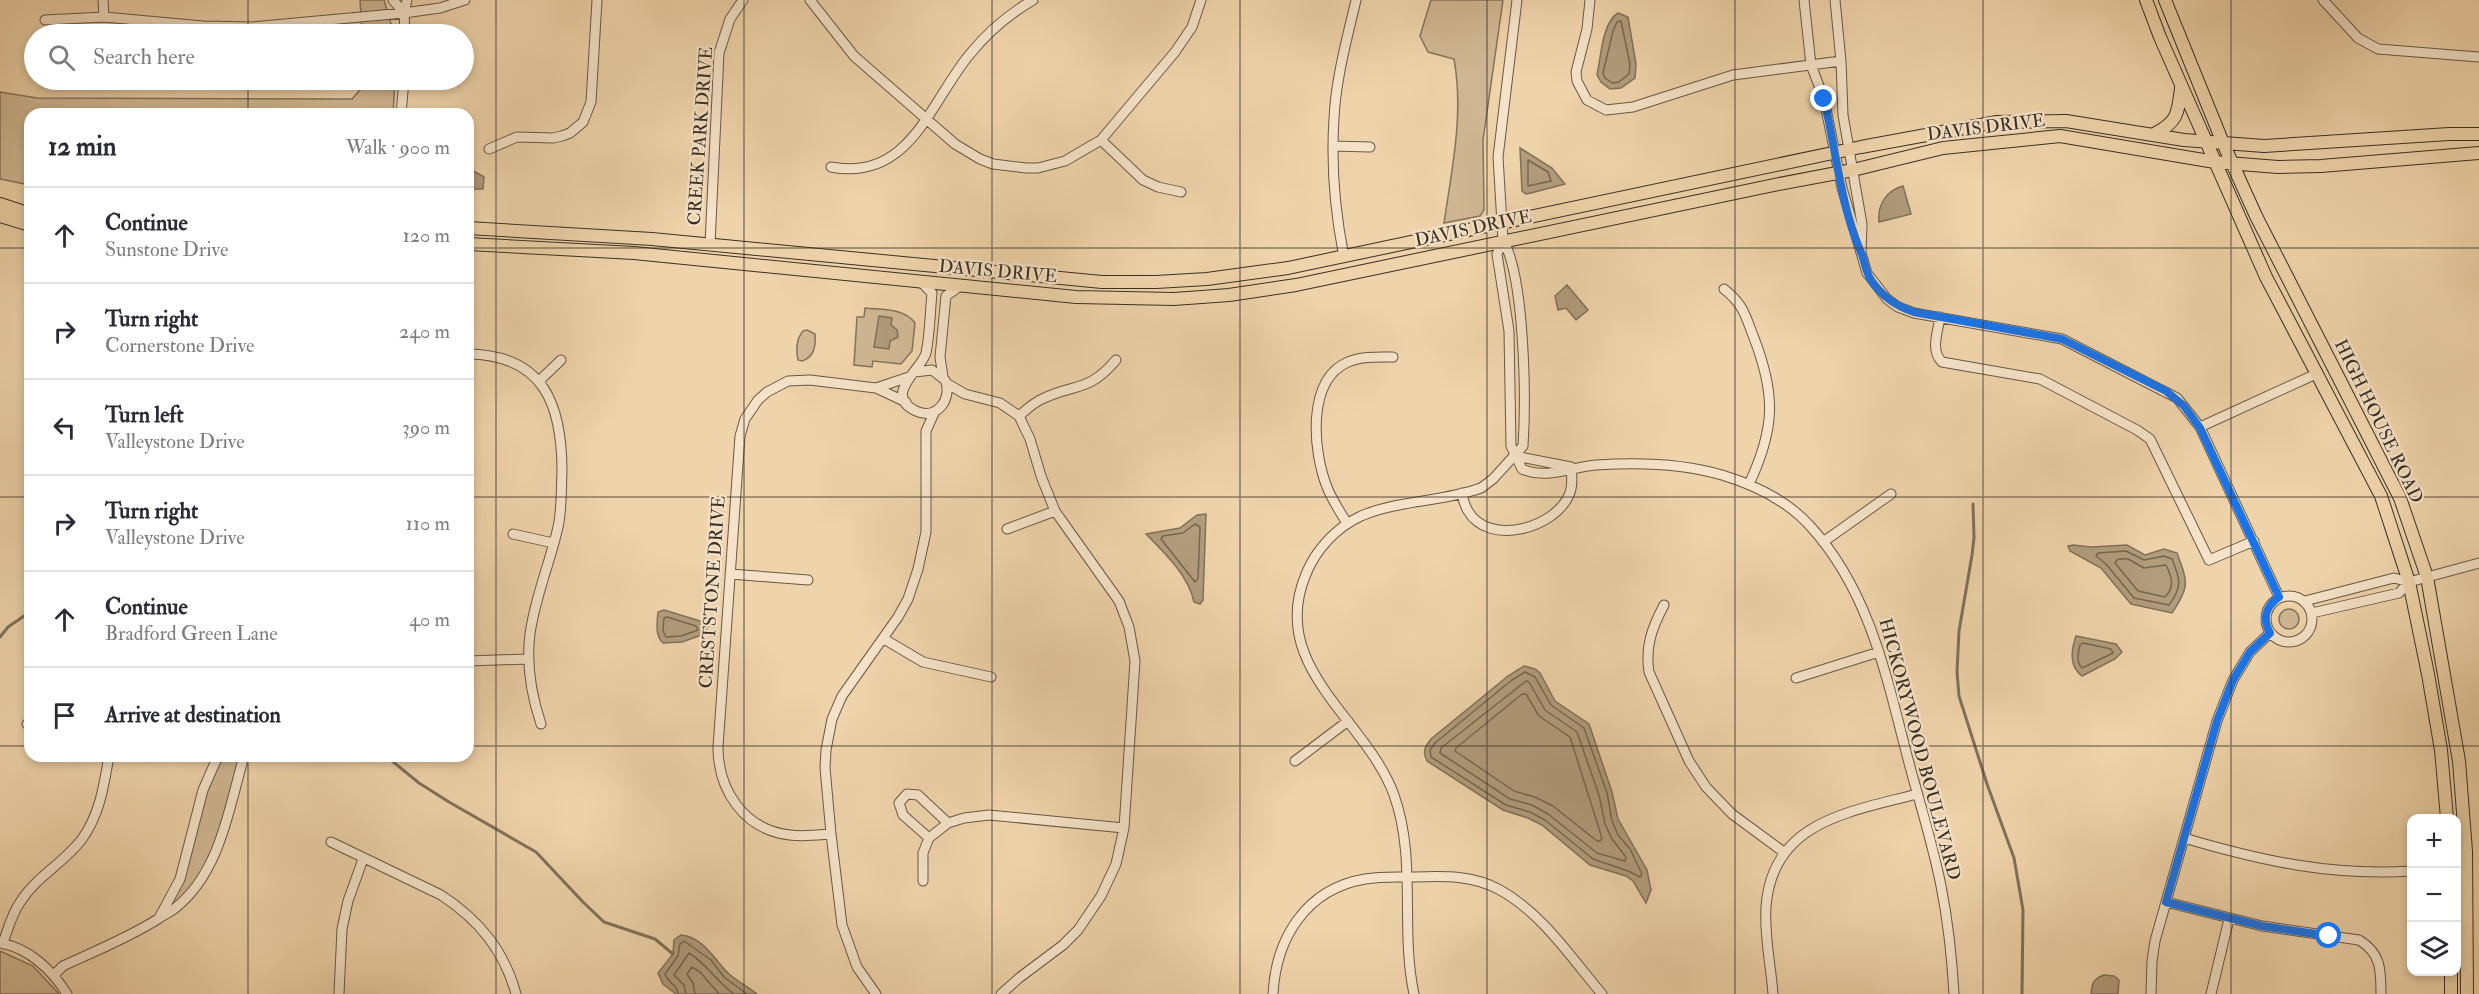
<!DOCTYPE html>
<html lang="en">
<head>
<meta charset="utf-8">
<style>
  body { margin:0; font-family:"IM FELL Double Pica",serif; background:#f2f2f3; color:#2b2b33 }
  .controls { position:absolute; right:18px; bottom:18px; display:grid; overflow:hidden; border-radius:12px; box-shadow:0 3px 9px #0003 }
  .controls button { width:54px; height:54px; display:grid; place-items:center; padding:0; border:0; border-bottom:2px solid #e1e1e2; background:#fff; color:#2b2b33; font:30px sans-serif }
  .stop { position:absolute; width:18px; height:18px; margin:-14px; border:4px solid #1a73e8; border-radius:50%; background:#fff }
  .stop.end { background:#1a73e8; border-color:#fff; box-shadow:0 2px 6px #0008 }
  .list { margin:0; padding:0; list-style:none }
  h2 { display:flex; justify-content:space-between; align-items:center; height:78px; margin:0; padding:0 24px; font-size:26px }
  h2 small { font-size:20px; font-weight:400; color:#7c7c81 }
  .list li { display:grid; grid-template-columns:39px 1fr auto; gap:18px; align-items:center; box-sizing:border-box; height:96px; padding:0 24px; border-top:2px solid #e1e1e2 }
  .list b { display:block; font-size:22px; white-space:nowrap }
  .list p { margin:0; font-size:20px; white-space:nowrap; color:#7c7c81 }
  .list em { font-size:20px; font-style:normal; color:#7c7c81 }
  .icon { flex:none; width:33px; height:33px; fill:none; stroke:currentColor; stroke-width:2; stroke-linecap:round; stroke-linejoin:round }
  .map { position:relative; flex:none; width:2479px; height:994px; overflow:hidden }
  .search { position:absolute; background:#fff; box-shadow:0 3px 9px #0003; left:24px; top:24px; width:450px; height:66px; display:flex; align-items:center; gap:15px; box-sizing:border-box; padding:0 21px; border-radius:33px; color:#7c7c81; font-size:22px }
  .panel { position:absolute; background:#fff; box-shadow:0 3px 9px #0003; left:24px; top:108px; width:450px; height:654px; border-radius:18px }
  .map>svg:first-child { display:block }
  .green { fill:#d0b793; stroke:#85745b; stroke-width:1.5 }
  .water { fill:#b19c7c; stroke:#817158; stroke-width:1.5 }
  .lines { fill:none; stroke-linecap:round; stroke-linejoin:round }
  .shore { stroke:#766650; stroke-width:1.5 }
  .stream { stroke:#817158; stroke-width:3 }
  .minor-casing { stroke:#675945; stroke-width:11 }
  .major-casing { stroke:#3a3023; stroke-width:14 }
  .minor { stroke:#f5e2c8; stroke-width:9 }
  .major { stroke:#efd3aa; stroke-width:12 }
  .route { stroke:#1a73e8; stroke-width:8 }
  .grid { fill:none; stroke:#3a3023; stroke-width:1.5; stroke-opacity:0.55 }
  .labels { text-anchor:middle; stroke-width:4.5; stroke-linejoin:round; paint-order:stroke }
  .street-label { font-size:18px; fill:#3a3023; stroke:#f5e2c8 }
</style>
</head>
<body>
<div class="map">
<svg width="2479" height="994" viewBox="0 0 2479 994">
  <rect width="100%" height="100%" fill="#efd3aa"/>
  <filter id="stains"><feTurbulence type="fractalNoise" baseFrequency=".00333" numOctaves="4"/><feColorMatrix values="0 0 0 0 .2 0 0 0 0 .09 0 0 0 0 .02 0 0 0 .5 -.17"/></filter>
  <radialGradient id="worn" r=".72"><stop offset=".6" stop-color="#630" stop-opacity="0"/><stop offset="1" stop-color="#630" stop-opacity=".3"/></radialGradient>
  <!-- green -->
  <path class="green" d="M 360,0 L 384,0 L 394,34 L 362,34 Z
    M 1431,0 L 1503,0 L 1483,140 L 1484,210 L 1480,216 L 1444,223 C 1452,168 1464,114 1454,59 L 1428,52 L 1420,36 Z
    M 366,80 L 395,80 L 393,114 L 30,114 L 30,185 L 0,179 L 0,92 L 37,98 L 352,99 L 366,83 Z
    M 865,308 C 883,310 904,308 915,323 L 912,351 L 901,364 L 873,361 L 872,367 L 854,365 L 857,317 L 864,317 Z
    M 807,330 L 815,334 C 816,347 814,357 802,361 L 798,360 C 796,350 796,339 803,331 Z
    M2279 619a10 10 0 1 1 20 0a10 10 0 1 1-20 0Z
    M 221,756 L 241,756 C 228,800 220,855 189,891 C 182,899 173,906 165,913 L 203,797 Z
    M 0,951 L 33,966 L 59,994 L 0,994 Z"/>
  <!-- water -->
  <path class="water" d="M 1618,13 L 1628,17 L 1636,64 L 1635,78 L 1621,88 L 1610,89 L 1601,82 L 1597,75 C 1601,57 1602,23 1618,13 Z
    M 1520,148 L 1552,168 L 1565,184 L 1531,193 L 1526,194 L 1522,191 Z
    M 468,168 L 484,177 L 483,189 L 468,189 Z
    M 1903,186 L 1911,214 L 1879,222 C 1877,205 1887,190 1903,186 Z
    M 1567,285 L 1588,310 L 1576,320 L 1566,308 L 1558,310 L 1555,296 Z
    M 879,316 L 892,318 L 891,325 L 897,330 L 898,337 L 890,341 L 889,349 L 874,347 Z
    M 1206,514 L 1203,600 L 1200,604 L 1194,602 C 1189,576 1164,552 1146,534 L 1180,528 L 1197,515 Z
    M 2073,545 L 2091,547 L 2127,545 L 2145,555 L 2164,549 L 2177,553 C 2188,583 2190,586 2172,613 L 2131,604 L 2101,568 L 2070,551 L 2068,546 Z
    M 664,610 L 700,621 L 708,626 L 705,634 L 682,642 L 663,643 C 655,636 657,623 658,612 Z
    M 2076,636 L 2116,644 L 2122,652 L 2115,659 L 2082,676 C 2069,666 2071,651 2076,636 Z
    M 1524,666 L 1535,669 L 1540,673 L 1555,701 L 1589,724 L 1612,792 L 1618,819 L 1647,870 L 1651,890 L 1646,903 L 1633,881 L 1626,876 L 1590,865 L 1542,825 L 1528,818 L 1503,810 L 1427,761 C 1422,751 1425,747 1431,739 L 1508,676 Z
    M 681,935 C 704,937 715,961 729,974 C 737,981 748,987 757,994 L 676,994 L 663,984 L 658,973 L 673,954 L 674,940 Z
    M 2104,975 L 2114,976 L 2119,980 L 2118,994 L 2091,994 C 2092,983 2093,979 2104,975 Z"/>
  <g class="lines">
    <!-- shore -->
    <path class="shore" d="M 1621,21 L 1630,64 L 1629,74 L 1619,82 L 1612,83 L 1605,78 L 1603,73 L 1613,31 L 1617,22 Z
      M 1528,160 L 1548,172 L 1551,181 L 1528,186 Z
      M 1195,524 L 1200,527 L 1198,579 L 1195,582 L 1161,539 L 1163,536 L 1183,533 Z
      M 2126,551 L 2144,560 L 2164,556 L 2172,559 C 2180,579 2183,586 2169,605 L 2134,598 L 2106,564 L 2096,556 L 2098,553 Z
      M 2118,559 L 2128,559 L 2144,568 L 2166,565 C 2172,577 2175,587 2165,597 L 2138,591 L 2115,563 Z
      M 667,617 L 696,626 L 698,630 L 681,636 L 666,637 L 663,631 L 664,618 Z
      M 2083,643 L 2111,649 L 2113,653 L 2082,668 C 2076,662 2078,653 2080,645 Z
      M 1525,672 L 1535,677 L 1551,705 L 1584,728 L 1607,793 L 1612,821 L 1618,835 L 1630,849 L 1642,874 L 1640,877 L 1628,871 L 1593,859 L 1545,820 L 1530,812 L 1506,805 L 1431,757 L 1430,750 L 1435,743 L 1512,680 Z
      M 1526,681 L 1529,682 L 1545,710 L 1577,732 L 1599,795 L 1605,824 L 1612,839 L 1626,857 L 1625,861 L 1597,853 L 1548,814 L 1532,805 L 1510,799 L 1440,753 L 1441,748 Z
      M 1522,694 L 1526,694 L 1539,716 L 1570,737 L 1602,838 L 1600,841 L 1597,841 L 1553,806 L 1535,797 L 1514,791 L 1455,751 L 1456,748 Z
      M 678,994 C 678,985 668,983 665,974 L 678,956 L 680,944 L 684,941 L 711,960 L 724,977 L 747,994
      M 686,994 L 684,985 L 674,975 L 689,953 C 707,964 716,981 734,994
      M 695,994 L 693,983 L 687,974 L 692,967 L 700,972 L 719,994"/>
    <!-- stream -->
    <path class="stream" d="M 1973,504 L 1974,538 L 1972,555 L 1959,631 L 1957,672 L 1959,696 L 1987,784 L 2014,858 L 2023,910 L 2022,994
      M 0,637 L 8,627 L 30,612
      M 386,756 L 419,783 L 449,802 L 536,852 L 583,902 L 604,922 L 655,939 L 673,954"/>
    <defs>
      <path id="minor" d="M 103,0 L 104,17
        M 393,0 L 404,13
        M 810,0 L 854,56 L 955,144 L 980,159 L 993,164 L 1026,168 L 1038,168 L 1065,161 L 1101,140 L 1175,52 L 1192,27 L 1201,0
        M 1590,0 L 1587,29 L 1576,72 L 1577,81 L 1587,100 L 1606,110 L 1633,107 L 1733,75 L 1841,61
        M 1804,0 L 1811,65 L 1824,99 L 1842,188 L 1867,273 L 1887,299 L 1898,307 L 1914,313 L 2062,339 L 2177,398 L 2200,427 L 2279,597
        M 1835,0 L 1841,61 L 1843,115 L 1862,224 L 1861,252
        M 2323,0 L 2358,38 L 2378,49 L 2479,57
        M 45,20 L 104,17 L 203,26 L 252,27 L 404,13 L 440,8 L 465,0
        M 405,34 L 404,13 L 407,0
        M 401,114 L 404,80
        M 1101,140 L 1143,180 L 1158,187 L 1181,192
        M 1333,146 L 1370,147
        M 489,149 L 517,137 L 553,138 L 562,136 L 570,133 L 583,122 L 591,102 L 597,0
        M 831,167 C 910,182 930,102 970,54 C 987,33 1009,14 1033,0
        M 1503,240 L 1497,254 L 1509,331 L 1511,446 L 1522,469 C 1548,480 1570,467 1596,465 C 1639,462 1681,463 1722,475 C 1755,485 1788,501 1811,527 C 1871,593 1887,680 1909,763 C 1920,804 1933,845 1941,886 C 1948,921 1952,958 1954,994
        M 710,244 L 719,53 L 730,19 L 743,0
        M 1344,257 C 1335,212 1331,164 1334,118 C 1336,78 1347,39 1356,0
        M 1724,289 C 1744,305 1745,315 1754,338 C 1776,395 1775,429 1749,484
        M 1940,317 C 1938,332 1930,350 1942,362 L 2040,379 L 2137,430 L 2150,439 L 2209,560 L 2254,541
        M 468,354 C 545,355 562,406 562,472 C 561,491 562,509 558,527 C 550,563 535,597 530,634 C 526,665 531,694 541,724
        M 914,372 L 932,370 L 945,380 C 953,398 937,421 916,411 C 882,395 922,369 926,353 C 930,334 930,313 932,293 L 921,282
        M 943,377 L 940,357 L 946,296 L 960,286
        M 539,381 L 561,360
        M 946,383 L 965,394 L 1000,403 L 1019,416 L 1030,439 L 1041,476 L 1055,511 L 1119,601 L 1129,627 L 1135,661 L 1124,828 L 1116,864 L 1101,896 L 1078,930 L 1063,945 L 1019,978 L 1001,994
        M 876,388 L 909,377
        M 1019,416 C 1026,410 1033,403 1042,399 C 1075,383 1088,393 1116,360
        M 2200,427 L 2316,374
        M 1515,456 L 1571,467
        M 1462,493 C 1463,499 1465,506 1468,511 C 1489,547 1555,528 1569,495 C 1573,486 1572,476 1571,467
        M 1347,523 C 1340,512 1332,500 1327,487 C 1313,452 1306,380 1348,362 C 1362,356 1378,357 1393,357
        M 1007,529 L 1055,511
        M 513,534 L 553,543
        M 1823,542 L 1891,494
        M 730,574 L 808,580
        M2266 619a23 23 0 1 1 46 0a23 23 0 1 1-46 0Z
        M 2305,601 L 2394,578 L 2409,582 L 2479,563
        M 1664,605 C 1652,628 1645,646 1649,672 L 1689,761 L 1706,787 L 1732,814 L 1785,853
        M 2312,613 L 2399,593 L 2409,582
        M 884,639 L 923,662 L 991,677
        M 468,661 L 528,659
        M 1796,678 L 1879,652
        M 27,724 L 30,725
        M 1295,761 L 1348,721
        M 831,834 C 818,835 803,837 790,835 C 744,830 718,790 718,747 L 740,436 L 745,419 L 758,400 L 767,392 L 788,381 L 810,380 L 876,388 L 906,402
        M 929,838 L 903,815 L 899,803 L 907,794 L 918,795 L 948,823
        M 2184,838 C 2262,861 2330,876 2412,871
        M 331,842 L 441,895 C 479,920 504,950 516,994
        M 923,881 L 923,853 L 929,838 L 948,823 L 964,818 L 989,815 L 1124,828
        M 2166,902 L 2262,926 L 2359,940 C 2381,953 2381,970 2381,994
        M 159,918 L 180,879 L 203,790 L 218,756
        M 0,943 C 29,948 52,970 67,994
        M 3,943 C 8,929 12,913 21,901 C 37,876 65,862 82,839 C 100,814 104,785 109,756
        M 54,975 L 63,966 C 95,951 128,938 158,919 C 163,915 169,913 174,909 C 220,874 229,808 244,756
        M 339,994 L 342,929 L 348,901 L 363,859
        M 876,994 L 857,967 L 842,925 L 831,834 L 825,768 L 826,750 L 832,719 L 842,696 L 898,617 L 908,599 L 918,569 L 926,532 L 926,431 L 935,411
        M 1273,994 C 1276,938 1306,889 1365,879 C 1382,876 1398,877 1415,877 C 1445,876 1473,875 1500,890 C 1542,913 1572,959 1602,994
        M 1414,994 C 1400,929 1417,859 1394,795 C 1366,718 1267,667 1306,574 C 1316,549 1337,527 1361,516 C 1399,500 1442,502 1481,488 L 1493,479 L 1523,446 C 1526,400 1525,278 1503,240 L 1498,157 L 1517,0
        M 1773,994 C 1771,966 1764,936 1766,907 C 1772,821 1850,812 1917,794
        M 2151,994 L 2152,961 L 2155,941 L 2217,721 L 2233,680 L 2250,652 L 2270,633
        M 2211,994 L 2229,919"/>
      <path id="major" d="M 2146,0 L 2160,37 L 2266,277 L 2381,496 L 2409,582 L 2428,674 L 2441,750 L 2447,818
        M 2165,0 L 2223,143 L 2256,216 L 2400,498 L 2427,577 L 2459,761 L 2466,851 L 2467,994
        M 2154,134 C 2178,122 2178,113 2181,88
        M 0,204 L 30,214
        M 0,216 L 30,225
        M 468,228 L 652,239 L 1102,282 L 1156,282 L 1207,279 L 1288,268 L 1861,147 L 1997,122 L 2066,121 L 2184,140 L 2264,146 L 2449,134 L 2479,134
        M 468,244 L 634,253 L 1076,297 L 1174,299 L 1229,295 L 1296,285 L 1774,185 L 1853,170 L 1943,148 L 2060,136 L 2215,162 L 2278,167 L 2321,166 L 2479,153
        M 2451,994 L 2451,972"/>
    </defs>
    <!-- minor casing -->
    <use href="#minor" class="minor-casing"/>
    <!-- major casing -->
    <use href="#major" class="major-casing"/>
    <!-- minor -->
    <use href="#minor" class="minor"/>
    <!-- major -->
    <use href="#major" class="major"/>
  </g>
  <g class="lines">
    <!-- route -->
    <path class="route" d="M 1824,99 C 1836,149 1840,203 1860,250 C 1865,260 1865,271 1871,280 C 1882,297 1896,306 1914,312 L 2062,339 L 2166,391 L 2184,406 L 2200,428 L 2279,597 C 2266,606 2262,619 2270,633 L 2250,652 L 2233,680 L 2217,721 L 2166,902 L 2262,926 L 2329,936"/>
  </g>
  <!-- grid -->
  <path class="grid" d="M 248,0 L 248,34M 496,0 L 496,994M 744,0 L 744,994M 992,0 L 992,994M 1240,0 L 1240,994M 1487,0 L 1487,994M 1735,0 L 1735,994M 1983,0 L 1983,994M 2231,0 L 2231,994M 248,80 L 248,114M 0,248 L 30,248M 468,248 L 2479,248M 0,497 L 30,497M 468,497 L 2479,497M 0,746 L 30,746M 468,746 L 2479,746M 248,756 L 248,994"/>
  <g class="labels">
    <!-- street labels -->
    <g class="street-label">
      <text transform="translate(1986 127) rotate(-7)" y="6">DAVIS DRIVE</text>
      <text transform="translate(700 136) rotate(-86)" y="6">CREEK PARK DRIVE</text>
      <text transform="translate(1473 228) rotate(-12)" y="6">DAVIS DRIVE</text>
      <text transform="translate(998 271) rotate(5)" y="6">DAVIS DRIVE</text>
      <text transform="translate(2379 421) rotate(64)" y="6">HIGH HOUSE ROAD</text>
      <text transform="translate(712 592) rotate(-86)" y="6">CRESTSTONE DRIVE</text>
      <text transform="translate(1920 749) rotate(75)" y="6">HICKORYWOOD BOULEVARD</text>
    </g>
  </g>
  <rect width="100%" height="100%" filter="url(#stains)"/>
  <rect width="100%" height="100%" fill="url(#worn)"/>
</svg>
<div class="controls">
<button>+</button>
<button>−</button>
<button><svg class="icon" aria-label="layers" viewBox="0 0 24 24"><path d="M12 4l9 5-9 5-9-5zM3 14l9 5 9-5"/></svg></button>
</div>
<div class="stop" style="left:2329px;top:936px"></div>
<div class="stop end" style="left:1824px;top:99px"></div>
<div class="search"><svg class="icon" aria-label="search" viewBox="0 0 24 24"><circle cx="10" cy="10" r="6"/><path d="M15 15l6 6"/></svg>Search here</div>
<section class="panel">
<h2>12 min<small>Walk · 900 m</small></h2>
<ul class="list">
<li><svg class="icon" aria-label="ahead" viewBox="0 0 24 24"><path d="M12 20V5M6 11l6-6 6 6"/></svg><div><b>Continue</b><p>Sunstone Drive</p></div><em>120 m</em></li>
<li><svg class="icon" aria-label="right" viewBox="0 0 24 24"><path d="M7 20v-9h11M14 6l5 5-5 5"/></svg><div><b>Turn right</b><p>Cornerstone Drive</p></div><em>240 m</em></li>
<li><svg class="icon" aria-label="left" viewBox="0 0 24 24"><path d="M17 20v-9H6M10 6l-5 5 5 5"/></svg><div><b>Turn left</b><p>Valleystone Drive</p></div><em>390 m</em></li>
<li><svg class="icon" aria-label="right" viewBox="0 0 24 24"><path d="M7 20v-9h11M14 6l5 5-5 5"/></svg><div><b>Turn right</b><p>Valleystone Drive</p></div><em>110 m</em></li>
<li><svg class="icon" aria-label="ahead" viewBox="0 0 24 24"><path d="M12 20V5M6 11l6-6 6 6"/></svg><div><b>Continue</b><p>Bradford Green Lane</p></div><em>40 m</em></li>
<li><svg class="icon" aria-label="arrive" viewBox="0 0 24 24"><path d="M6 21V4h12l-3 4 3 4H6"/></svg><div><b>Arrive at destination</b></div></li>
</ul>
</section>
</div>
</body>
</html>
